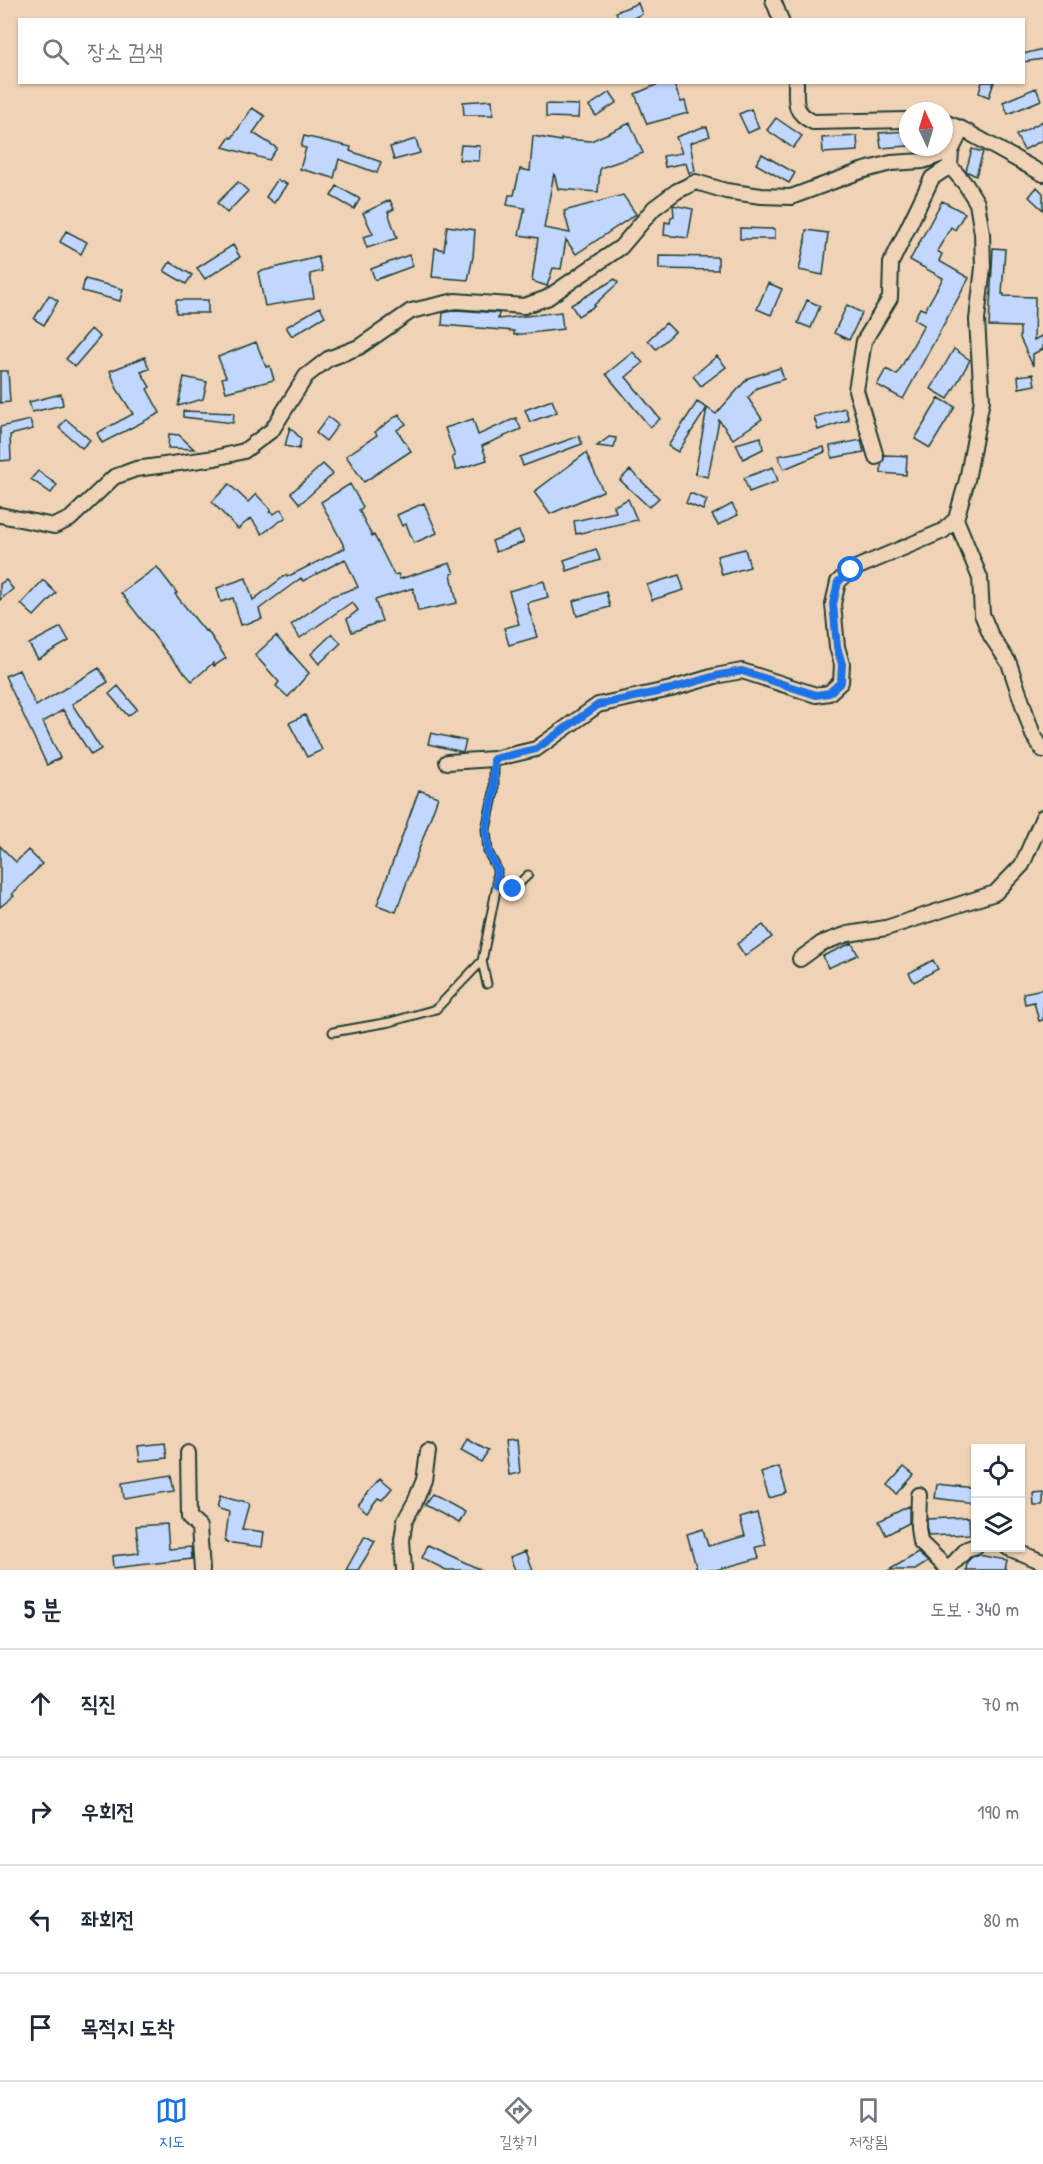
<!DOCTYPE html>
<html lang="ko">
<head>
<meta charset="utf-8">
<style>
  body { margin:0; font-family:"Patrick Hand","Poor Story",sans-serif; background:#f6f6f7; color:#1f2937 }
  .controls { position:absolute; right:18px; bottom:18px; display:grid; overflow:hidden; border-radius:0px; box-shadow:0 2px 4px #0004 }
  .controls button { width:54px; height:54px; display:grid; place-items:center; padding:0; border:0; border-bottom:2px solid #e0e1e3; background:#fff; color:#1f2937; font:30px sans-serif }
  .compass { position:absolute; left:899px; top:102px; width:54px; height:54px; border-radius:50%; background:#fff; box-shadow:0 2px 4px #0004; rotate:356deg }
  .stop { position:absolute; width:18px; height:18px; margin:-14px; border:4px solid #1a73e8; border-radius:50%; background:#fff }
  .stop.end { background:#1a73e8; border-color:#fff; box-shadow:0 2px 6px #0008 }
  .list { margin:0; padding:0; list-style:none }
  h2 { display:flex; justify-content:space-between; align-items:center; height:78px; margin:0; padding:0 24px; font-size:26px }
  h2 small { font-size:20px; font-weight:400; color:#747a83 }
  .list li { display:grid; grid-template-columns:39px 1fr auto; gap:18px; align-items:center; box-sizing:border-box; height:108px; padding:0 24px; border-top:2px solid #e0e1e3 }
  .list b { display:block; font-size:22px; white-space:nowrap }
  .list em { font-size:20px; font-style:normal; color:#747a83 }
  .icon { flex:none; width:33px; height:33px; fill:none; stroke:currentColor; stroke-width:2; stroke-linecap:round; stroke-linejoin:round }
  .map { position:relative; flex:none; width:1043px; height:1570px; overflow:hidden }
  .search { position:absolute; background:#fff; box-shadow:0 2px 4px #0004; left:18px; right:18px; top:18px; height:66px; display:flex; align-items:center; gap:15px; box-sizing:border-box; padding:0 21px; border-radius:0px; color:#747a83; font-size:22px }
  .sheet { height:510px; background:#fff }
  nav { display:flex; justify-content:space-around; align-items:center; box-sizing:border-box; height:84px; border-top:2px solid #e0e1e3; background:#fff; font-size:16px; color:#747a83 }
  nav a { display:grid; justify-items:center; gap:3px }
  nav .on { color:#1a73e8 }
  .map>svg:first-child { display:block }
  .building { fill:#c2d7fc; stroke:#1f3d34; stroke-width:1.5 }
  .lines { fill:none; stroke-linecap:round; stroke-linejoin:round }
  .lane-casing { stroke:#1f3d34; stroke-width:11 }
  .street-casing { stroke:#1f3d34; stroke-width:18 }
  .lane { stroke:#f0d3b6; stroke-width:7 }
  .street { stroke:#f0d3b6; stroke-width:14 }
  .route { stroke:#1a73e8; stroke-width:8 }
</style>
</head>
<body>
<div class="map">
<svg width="1043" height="1570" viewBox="0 0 1043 1570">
  <rect width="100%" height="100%" fill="#f0d3b6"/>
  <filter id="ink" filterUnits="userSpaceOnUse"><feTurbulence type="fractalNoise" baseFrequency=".0167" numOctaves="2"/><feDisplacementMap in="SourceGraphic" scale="12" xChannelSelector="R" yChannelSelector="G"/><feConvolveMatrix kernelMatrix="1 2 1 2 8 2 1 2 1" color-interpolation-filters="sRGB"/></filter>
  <g filter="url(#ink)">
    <!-- building -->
    <path class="building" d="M 638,3 L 642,14 L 629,20 L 619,20 L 616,12 Z
      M 1043,49 L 1043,59 L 1023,62 L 1023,54 Z
      M 663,82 L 673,82 L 681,102 L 685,101 L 688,113 L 647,124 L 635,94 Z
      M 982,82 L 994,82 L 989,97 L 979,93 Z
      M 1036,88 L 1041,100 L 1008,114 L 1003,102 Z
      M 610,92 L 617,102 L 596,116 L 589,106 Z
      M 492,100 L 493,115 L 464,115 L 463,102 Z
      M 546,104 L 579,105 L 578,118 L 546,117 Z
      M 252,108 L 265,116 L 253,133 L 277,148 L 269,160 L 223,147 L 230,137 L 232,138 Z
      M 751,109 L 759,128 L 748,133 L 739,114 Z
      M 776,118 L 802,136 L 793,148 L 767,130 Z
      M 1043,121 L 1043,140 L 1024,150 L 1016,135 Z
      M 630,123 L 643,153 L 600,168 L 598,192 L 558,189 L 554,173 L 544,228 L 570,233 L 564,211 L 623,195 L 636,214 L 576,254 L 566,240 L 561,269 L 553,268 L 547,286 L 532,281 L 538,238 L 519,235 L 525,208 L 507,205 L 509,195 L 514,195 L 520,169 L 530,171 L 533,136 L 561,141 L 561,139 L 591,141 Z
      M 703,127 L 707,127 L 710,136 L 690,143 L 695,171 L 689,173 L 686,163 L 665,167 L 663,156 L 682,153 L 676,137 Z
      M 908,131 L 908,146 L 881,148 L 879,133 Z
      M 304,136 L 351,147 L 350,151 L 381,162 L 377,173 L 339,159 L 334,178 L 300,169 L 306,148 L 301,147 Z
      M 857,136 L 858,151 L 823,153 L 822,138 Z
      M 416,139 L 420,153 L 394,160 L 390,147 Z
      M 461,145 L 480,146 L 479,161 L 459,160 Z
      M 972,149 L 983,152 L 976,176 L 966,171 Z
      M 762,154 L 795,173 L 789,183 L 756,164 Z
      M 277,180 L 287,184 L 274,203 L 266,197 Z
      M 238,182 L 248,191 L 227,213 L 217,203 Z
      M 337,186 L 360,199 L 354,209 L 331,196 Z
      M 1037,187 L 1043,193 L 1043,210 L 1029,197 Z
      M 390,200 L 394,209 L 388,212 L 397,238 L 367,248 L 363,237 L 373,234 L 363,213 Z
      M 942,201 L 965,213 L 955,230 L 951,227 L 937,251 L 942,254 L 939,261 L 969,278 L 903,399 L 877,385 L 886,369 L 897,375 L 924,325 L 914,319 L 920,308 L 925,310 L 943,278 L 910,260 Z
      M 673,205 L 693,209 L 688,238 L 664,235 L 665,222 L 670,223 L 671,217 L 674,216 Z
      M 447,226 L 475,230 L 473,257 L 468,280 L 432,277 L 435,248 L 444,250 Z
      M 740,228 L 775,229 L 775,239 L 740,239 Z
      M 806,230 L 828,233 L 823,275 L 799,270 L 805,242 Z
      M 66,231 L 87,242 L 81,254 L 60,242 Z
      M 233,245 L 240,257 L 205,279 L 197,268 Z
      M 993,248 L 1005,249 L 1002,294 L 1004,294 L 1004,296 L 1035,297 L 1034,340 L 1043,335 L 1043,349 L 1033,354 L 1033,366 L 1020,338 L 1020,327 L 989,326 Z
      M 409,255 L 413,266 L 375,280 L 371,269 Z
      M 659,256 L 718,257 L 718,270 L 659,269 Z
      M 318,257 L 322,271 L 310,274 L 314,298 L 265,306 L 258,272 Z
      M 170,262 L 192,275 L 186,284 L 164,271 Z
      M 85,279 L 123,289 L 120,301 L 82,291 Z
      M 615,279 L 618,283 L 594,305 L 595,306 L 578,316 L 571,305 Z
      M 768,283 L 782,289 L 771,315 L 757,309 Z
      M 49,295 L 58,301 L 44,325 L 34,319 Z
      M 176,300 L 208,300 L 208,313 L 176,313 Z
      M 807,300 L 820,306 L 811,328 L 798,323 Z
      M 847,305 L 862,313 L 849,340 L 834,333 Z
      M 320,307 L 325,316 L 292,336 L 286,327 Z
      M 456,310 L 499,313 L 498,319 L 561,312 L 563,329 L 514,335 L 514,331 L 442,325 L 443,313 Z
      M 666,323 L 675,332 L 656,349 L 648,340 Z
      M 91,329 L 100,337 L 75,366 L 66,359 Z
      M 256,342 L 266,367 L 270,366 L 274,380 L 226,392 L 222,378 L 226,377 L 218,357 Z
      M 954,349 L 970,360 L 948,399 L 931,389 Z
      M 633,352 L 643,363 L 626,377 L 660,419 L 650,427 L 606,374 Z
      M 717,356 L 726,367 L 701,386 L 693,376 Z
      M 145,357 L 149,369 L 141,372 L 150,387 L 147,389 L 160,413 L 102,443 L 97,433 L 133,414 L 117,389 L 110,371 Z
      M 780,368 L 784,379 L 757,388 L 748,398 L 762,419 L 733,439 L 719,420 L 708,477 L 695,474 L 707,408 L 716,414 L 748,378 Z
      M 0,371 L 8,371 L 10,402 L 0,403 Z
      M 1033,374 L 1035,385 L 1019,388 L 1018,376 Z
      M 184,377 L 207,382 L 203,399 L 178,406 Z
      M 61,394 L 63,405 L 32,412 L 29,402 Z
      M 939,398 L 955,407 L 930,448 L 915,439 Z
      M 552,400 L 557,412 L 530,422 L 525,410 Z
      M 697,402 L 707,408 L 678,452 L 668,446 Z
      M 845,408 L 849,420 L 818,430 L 814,417 Z
      M 183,411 L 234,413 L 233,423 L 183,417 Z
      M 399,414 L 406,424 L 397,430 L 411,451 L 364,482 L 346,456 L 377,435 L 375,432 Z
      M 328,417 L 338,425 L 326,441 L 316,433 Z
      M 516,418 L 521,429 L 482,446 L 487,460 L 456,470 L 452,457 L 455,456 L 445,428 L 473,419 L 478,435 Z
      M 66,419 L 90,440 L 82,448 L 59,428 Z
      M 30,420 L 33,429 L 10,435 L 11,460 L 0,461 L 0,427 Z
      M 290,427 L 301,439 L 299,449 L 285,446 Z
      M 169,434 L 179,435 L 194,449 L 168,448 Z
      M 579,436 L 582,444 L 523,466 L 520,457 Z
      M 609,437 L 616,438 L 614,448 L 597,446 Z
      M 761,437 L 763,449 L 743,459 L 736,444 Z
      M 861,440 L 864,452 L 832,458 L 830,446 Z
      M 824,447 L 825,452 L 784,469 L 778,456 Z
      M 586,453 L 603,491 L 550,514 L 534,492 Z
      M 885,455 L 907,456 L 906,475 L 881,473 L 881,464 Z
      M 323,464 L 333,474 L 300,504 L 291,493 Z
      M 773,467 L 778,481 L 749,492 L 744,478 Z
      M 630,470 L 659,498 L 649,507 L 620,480 Z
      M 38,471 L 57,485 L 51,493 L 31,479 Z
      M 229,484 L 248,502 L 256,494 L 271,510 L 269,513 L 271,511 L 274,514 L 281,509 L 286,517 L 262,534 L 251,518 L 238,529 L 212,502 Z
      M 350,484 L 363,507 L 359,510 L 372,536 L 374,535 L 394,575 L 398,574 L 400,579 L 450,563 L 454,573 L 451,574 L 457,603 L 418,611 L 413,588 L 375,600 L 382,621 L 352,632 L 347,619 L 358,610 L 352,602 L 300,638 L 291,625 L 329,598 L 329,597 L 358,587 L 345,559 L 303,581 L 301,578 L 259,609 L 262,619 L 241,625 L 233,598 L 221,602 L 217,588 L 246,578 L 253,600 L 286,575 L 287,577 L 345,548 L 321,502 Z
      M 690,493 L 707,500 L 703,510 L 686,503 Z
      M 628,499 L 637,520 L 576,534 L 574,521 L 616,512 L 614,506 Z
      M 424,503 L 437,533 L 414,543 L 406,524 L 402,526 L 397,515 Z
      M 732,504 L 738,515 L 718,525 L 712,515 Z
      M 519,531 L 524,542 L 496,552 L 492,541 Z
      M 596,549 L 600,560 L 567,571 L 564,560 Z
      M 745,549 L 750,567 L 722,575 L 717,556 Z
      M 157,567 L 177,593 L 175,594 L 205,631 L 207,630 L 226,658 L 214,666 L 213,663 L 192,681 L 167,653 L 121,593 Z
      M 679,575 L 684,590 L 652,600 L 647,585 Z
      M 6,580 L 13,589 L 0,600 L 0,584 Z
      M 43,580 L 56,593 L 34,616 L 21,604 Z
      M 544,581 L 548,597 L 527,603 L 537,637 L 509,645 L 504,628 L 519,624 L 509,591 Z
      M 606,592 L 610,607 L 577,616 L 573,601 Z
      M 61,627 L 69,641 L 38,659 L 29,644 Z
      M 332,634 L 341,643 L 319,664 L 311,654 Z
      M 276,636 L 309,673 L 288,697 L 276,686 L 279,682 L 255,655 Z
      M 99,668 L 108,682 L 72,704 L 101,749 L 91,755 L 63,710 L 43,722 L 60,758 L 47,765 L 5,676 L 19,670 L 36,706 Z
      M 118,686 L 137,709 L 128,716 L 109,694 Z
      M 305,715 L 322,750 L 307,757 L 289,723 Z
      M 431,733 L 466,741 L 463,752 L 428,744 Z
      M 419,790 L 438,797 L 396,912 L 377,905 Z
      M 0,846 L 16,862 L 28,850 L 42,864 L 12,894 L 14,896 L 0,907 Z
      M 763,925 L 772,937 L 745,956 L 737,944 Z
      M 852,943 L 858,955 L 828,968 L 823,956 Z
      M 933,960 L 938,969 L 914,982 L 909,973 Z
      M 1043,989 L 1043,1020 L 1039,1021 L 1034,1002 L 1025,1004 L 1023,993 Z
      M 467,1439 L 488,1451 L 481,1462 L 461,1451 Z
      M 517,1440 L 520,1473 L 509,1475 L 505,1441 Z
      M 165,1443 L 167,1458 L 140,1461 L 138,1446 Z
      M 779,1467 L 787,1493 L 769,1498 L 761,1473 Z
      M 904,1467 L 914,1475 L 897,1494 L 888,1485 Z
      M 171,1475 L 174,1491 L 124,1499 L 122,1483 Z
      M 380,1478 L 392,1488 L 382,1500 L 378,1498 L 367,1512 L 358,1505 Z
      M 937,1484 L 975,1488 L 973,1503 L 935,1498 Z
      M 1043,1492 L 1043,1506 L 1034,1506 L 1033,1493 Z
      M 432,1494 L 465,1512 L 459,1523 L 425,1505 Z
      M 220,1496 L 249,1504 L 242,1529 L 264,1532 L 262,1547 L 225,1542 L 229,1512 L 217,1508 Z
      M 909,1506 L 909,1523 L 886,1535 L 879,1521 Z
      M 757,1513 L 766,1545 L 756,1547 L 759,1558 L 716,1570 L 697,1570 L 687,1534 L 703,1529 L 708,1546 L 745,1536 L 740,1518 Z
      M 969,1517 L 970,1534 L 928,1536 L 927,1519 Z
      M 167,1524 L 169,1549 L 191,1547 L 192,1559 L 113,1568 L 112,1556 L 139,1553 L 136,1526 Z
      M 365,1536 L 375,1541 L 366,1557 L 358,1570 L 346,1570 Z
      M 428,1545 L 481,1570 L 446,1570 L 422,1558 Z
      M 526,1551 L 533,1570 L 515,1570 L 510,1557 Z
      M 918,1553 L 928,1562 L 915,1570 L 889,1570 Z
      M 978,1555 L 1007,1560 L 1005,1570 L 966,1570 L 967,1562 L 972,1557 Z"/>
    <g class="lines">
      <defs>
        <path id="lane" d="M 497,885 L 513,889 L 528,875
          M 482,961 L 487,984
          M 333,1032 L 390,1022 L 436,1009 L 482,961 L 497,885 L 497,869 L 488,852 L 486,829 L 494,792 L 494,759"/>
        <path id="street" d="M 773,0 L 781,20
          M 796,82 C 796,103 793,112 813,122 L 908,120
          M 944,122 L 962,129 L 1043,174
          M 876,457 L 856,390 L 864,341 L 890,298 L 891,263 L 932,178 L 950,166
          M 0,515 L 54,526 L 70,519 L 114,477 L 136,469 L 215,458 L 244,451 L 272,430 L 306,376 L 328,359 L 359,347 L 411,311 L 455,301 L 524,306 L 547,298 L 621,247 L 654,208 L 677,191 L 696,182 L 726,191 L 761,196 L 791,197 L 861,171 L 891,163 L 923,161 L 951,151 L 962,129
          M 956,519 L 980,578 L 982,614 L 991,636 L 1009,663 L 1033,735 L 1043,750
          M 447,762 L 494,759 L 536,749 L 598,705 L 671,689 L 715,676 L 742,671 L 816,695 L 829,693 L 841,682 L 842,664 L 837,647 L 833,604 L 838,582 L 851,570 L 943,531 L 956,519 L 967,480 L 982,400 L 977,320 L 983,267 L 982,233 L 977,203 L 966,185 L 950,166 L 951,151
          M 800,959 L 822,943 L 848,934 L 886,928 L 995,893 L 1022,865 L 1043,817
          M 188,1453 L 189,1518 L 199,1527 L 202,1570
          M 919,1495 L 918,1528 L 920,1542 L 949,1570
          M 1008,1548 L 1043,1562
          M 948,1569 L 967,1549 L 976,1546
          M 404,1570 L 402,1540 L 405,1520 L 415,1502 L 424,1480 L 428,1452"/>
      </defs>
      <!-- lane casing -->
      <use href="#lane" class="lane-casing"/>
      <!-- street casing -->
      <use href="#street" class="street-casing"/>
      <!-- lane -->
      <use href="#lane" class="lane"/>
      <!-- street -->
      <use href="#street" class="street"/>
    </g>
  </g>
  <g class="lines" filter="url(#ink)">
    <!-- route -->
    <path class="route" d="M 513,889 L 497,885 L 497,869 L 488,852 L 486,829 L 494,792 L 494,759 L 536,749 L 598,705 L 671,689 L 715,676 L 742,671 L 816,695 L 829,693 L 841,682 L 842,664 L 837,647 L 833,604 L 838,582 L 851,570"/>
  </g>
</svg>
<div class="controls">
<button><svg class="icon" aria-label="locate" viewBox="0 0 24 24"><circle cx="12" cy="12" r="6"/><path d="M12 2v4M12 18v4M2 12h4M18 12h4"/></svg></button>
<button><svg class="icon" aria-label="layers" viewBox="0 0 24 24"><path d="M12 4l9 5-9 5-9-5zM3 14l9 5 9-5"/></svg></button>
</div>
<svg class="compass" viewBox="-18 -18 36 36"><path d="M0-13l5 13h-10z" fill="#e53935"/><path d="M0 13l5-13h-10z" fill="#747a83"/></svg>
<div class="stop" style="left:851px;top:570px"></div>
<div class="stop end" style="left:513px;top:889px"></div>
<div class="search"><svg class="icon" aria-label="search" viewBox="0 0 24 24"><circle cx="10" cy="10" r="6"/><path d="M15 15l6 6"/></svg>장소 검색</div>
</div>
<section class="sheet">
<h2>5 분<small>도보 · 340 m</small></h2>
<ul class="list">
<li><svg class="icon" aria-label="ahead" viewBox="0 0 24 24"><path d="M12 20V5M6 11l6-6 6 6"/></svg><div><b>직진</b></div><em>70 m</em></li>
<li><svg class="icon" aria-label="right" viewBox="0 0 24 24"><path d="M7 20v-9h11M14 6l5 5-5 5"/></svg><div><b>우회전</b></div><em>190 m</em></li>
<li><svg class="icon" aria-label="left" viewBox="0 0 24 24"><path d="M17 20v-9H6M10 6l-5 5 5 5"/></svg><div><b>좌회전</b></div><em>80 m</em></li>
<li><svg class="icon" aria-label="arrive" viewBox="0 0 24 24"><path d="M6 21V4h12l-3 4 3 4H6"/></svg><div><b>목적지 도착</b></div></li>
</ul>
</section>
<nav>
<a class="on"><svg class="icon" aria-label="map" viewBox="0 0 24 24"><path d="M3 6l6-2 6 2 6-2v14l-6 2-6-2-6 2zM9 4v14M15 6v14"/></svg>지도</a>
<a><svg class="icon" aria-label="directions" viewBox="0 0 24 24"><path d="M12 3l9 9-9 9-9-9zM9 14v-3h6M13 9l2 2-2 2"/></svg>길찾기</a>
<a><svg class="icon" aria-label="saved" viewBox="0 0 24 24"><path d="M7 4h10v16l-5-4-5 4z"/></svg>저장됨</a>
</nav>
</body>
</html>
